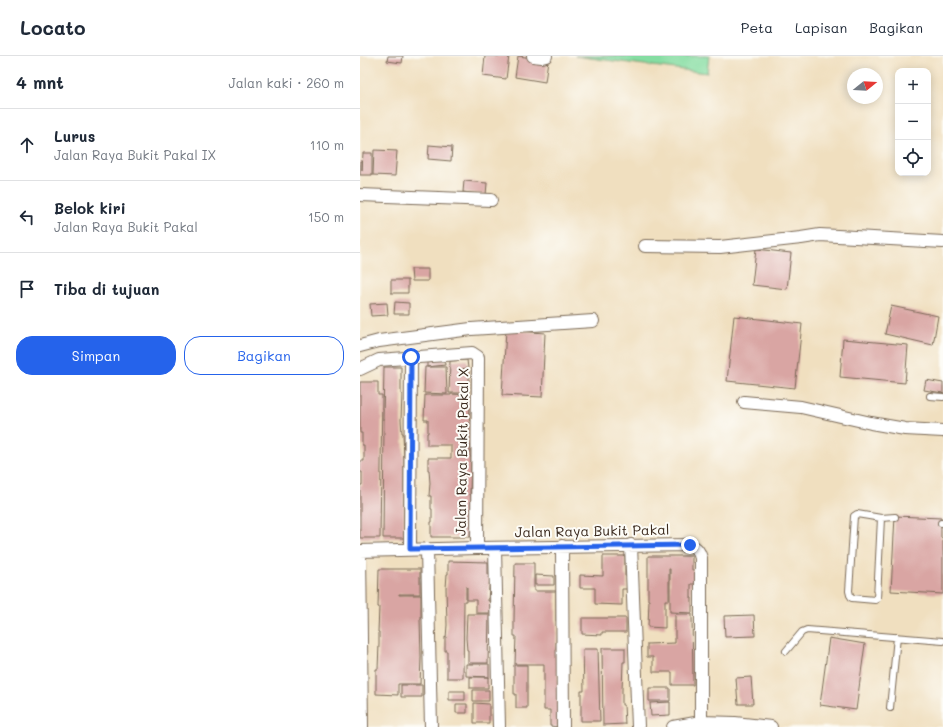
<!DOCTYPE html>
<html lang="id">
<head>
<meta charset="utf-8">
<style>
  body { margin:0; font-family:Mali,sans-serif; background:#f2f2f3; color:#1f2937 }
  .controls { position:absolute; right:12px; top:12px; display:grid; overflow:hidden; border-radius:8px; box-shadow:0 2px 10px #0003 }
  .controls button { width:36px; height:36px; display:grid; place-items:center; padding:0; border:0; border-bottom:1px solid #e0e1e3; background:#fff; color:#1f2937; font:20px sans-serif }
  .compass { position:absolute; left:487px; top:12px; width:36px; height:36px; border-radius:50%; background:#fff; box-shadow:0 2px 10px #0003; rotate:72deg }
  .stop { position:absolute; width:12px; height:12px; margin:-9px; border:3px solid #2563eb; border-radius:50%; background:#fff }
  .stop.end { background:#2563eb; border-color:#fff; box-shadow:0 1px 4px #0008 }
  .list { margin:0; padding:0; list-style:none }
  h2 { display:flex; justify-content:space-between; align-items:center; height:52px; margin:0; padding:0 16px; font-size:17px }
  h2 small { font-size:13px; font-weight:400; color:#747a83 }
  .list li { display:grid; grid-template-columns:26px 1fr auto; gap:12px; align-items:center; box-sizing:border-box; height:72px; padding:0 16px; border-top:1px solid #e0e1e3 }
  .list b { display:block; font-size:15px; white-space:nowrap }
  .list p { margin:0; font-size:13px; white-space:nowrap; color:#747a83 }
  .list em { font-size:13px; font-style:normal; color:#747a83 }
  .actions { display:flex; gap:8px; padding:12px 16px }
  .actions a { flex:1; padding:9px 0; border:1px solid #2563eb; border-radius:16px; text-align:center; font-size:14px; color:#2563eb }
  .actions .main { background:#2563eb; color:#fff }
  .icon { flex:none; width:22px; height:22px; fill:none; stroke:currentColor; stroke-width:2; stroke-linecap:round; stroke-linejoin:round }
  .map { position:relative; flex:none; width:583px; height:671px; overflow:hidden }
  header { display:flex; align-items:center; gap:24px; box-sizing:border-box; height:56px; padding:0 20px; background:#fff; border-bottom:1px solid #e0e1e3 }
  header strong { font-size:19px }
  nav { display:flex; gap:22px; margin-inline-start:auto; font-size:14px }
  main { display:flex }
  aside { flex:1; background:#fff }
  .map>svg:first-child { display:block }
  .green { fill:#85dda2; stroke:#608460 }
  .building { fill:#d9a5a3 }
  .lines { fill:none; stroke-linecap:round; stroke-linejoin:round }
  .lane-casing { stroke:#7a6956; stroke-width:8 }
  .street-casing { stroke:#7a6956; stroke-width:14 }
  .lane { stroke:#fff; stroke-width:6 }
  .street { stroke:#fff; stroke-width:12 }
  .route { stroke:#2563eb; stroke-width:5 }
  .labels { text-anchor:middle; stroke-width:4; stroke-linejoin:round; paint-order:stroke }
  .street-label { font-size:14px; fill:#3b2a1e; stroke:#fdfcf7 }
</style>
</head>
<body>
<header>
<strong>Locato</strong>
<nav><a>Peta</a><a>Lapisan</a><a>Bagikan</a></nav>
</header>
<main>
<aside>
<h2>4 mnt<small>Jalan kaki · 260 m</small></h2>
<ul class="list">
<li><svg class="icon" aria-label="ahead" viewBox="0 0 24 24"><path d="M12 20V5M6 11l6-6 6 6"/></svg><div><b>Lurus</b><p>Jalan Raya Bukit Pakal IX</p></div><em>110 m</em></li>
<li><svg class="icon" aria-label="left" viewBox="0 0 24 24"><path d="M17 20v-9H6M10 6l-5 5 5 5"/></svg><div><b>Belok kiri</b><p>Jalan Raya Bukit Pakal</p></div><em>150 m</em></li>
<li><svg class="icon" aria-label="arrive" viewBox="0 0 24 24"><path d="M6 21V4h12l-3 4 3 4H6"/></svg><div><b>Tiba di tujuan</b></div></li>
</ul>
<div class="actions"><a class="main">Simpan</a><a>Bagikan</a></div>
</aside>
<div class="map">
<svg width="583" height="671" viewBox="0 0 583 671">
  <rect width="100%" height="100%" fill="#fdfcf7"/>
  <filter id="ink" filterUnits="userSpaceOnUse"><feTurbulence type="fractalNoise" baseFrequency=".025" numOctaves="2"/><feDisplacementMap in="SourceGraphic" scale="8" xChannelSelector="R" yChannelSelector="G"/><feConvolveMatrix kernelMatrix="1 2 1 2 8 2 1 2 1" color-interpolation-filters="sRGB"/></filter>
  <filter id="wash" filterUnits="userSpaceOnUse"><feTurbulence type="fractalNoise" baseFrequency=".012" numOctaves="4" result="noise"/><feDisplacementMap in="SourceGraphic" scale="16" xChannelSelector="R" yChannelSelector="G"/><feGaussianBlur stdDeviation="0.9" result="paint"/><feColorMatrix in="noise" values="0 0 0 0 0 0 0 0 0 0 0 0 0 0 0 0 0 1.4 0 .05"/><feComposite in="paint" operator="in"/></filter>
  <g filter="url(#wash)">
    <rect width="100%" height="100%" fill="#f0dfbf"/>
    <!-- green -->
    <path class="green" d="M 215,0 L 349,0 L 347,17 Z"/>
    <g id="blocks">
      <!-- building -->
      <path class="building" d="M 28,0 L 43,0 L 42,7 L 27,5 Z
        M 125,0 L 149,0 L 146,23 L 123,20 Z
        M 158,0 L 188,4 L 185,26 L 155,21 Z
        M 69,89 L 92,91 L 91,105 L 68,103 Z
        M 14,94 L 37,95 L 35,120 L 13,119 Z
        M 3,97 L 12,97 L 12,119 L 0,119 L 0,105 L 2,105 L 2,114 Z
        M 104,125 L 127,127 L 126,139 L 103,136 Z
        M 396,193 L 431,197 L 427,233 L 392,229 Z
        M 51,213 L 68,213 L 68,225 L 52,225 Z
        M 31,224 L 48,224 L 48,237 L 31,237 Z
        M 35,246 L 49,247 L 49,258 L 34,258 Z
        M 27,247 L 28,259 L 11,260 L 10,248 Z
        M 531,250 L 578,260 L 573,289 L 525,278 Z
        M 374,260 L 442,268 L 435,332 L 367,325 Z
        M 146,274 L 185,277 L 182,341 L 142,339 Z
        M 483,283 L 548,289 L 545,327 L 480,321 Z
        M 84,302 L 85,309 L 67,311 L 67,303 Z
        M 107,304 L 108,312 L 102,313 L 109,313 L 109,337 L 89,337 L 90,305 Z
        M 24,311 L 41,311 L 41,338 L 42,338 L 41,364 L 42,377 L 43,377 L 44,403 L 44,482 L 23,482 L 24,364 L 23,364 Z
        M 65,311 L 86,311 L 87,338 L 64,337 Z
        M 566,324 L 583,327 L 583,337 L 564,334 Z
        M 0,326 L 18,326 L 18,339 L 22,339 L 20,482 L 0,482 L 0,429 L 2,429 L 2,416 L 0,416 L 0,405 L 4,405 L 4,389 L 2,389 L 2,377 L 0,377 Z
        M 91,338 L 110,339 L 109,389 L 110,389 L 110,401 L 111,401 L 110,439 L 111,439 L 111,453 L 110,481 L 71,481 L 71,466 L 72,466 L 72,453 L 71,453 L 71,440 L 69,440 L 70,427 L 69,414 L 68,414 L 68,402 L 91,402 L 91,389 L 67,389 L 67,377 L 68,377 L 68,364 L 64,364 L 65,339 L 91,339 Z
        M 535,460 L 581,462 L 581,482 L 583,482 L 583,538 L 531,535 Z
        M 243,500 L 265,500 L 265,520 L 267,520 L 267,533 L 262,533 L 262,549 L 235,548 L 235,532 L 220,532 L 220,519 L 243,520 Z
        M 288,500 L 332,500 L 332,514 L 336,514 L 336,528 L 331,528 L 331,542 L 332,542 L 332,557 L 310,556 L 310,513 L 309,513 L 309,544 L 305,544 L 305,572 L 288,571 L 289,544 L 288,544 Z
        M 88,505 L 128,506 L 128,518 L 130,519 L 128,545 L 130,545 L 130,557 L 116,557 L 116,544 L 107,544 L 107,531 L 106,531 L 106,545 L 104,545 L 103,622 L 87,622 L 87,595 L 85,595 L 85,581 L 86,582 L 87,569 L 86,532 L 87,518 L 88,518 Z
        M 155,507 L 174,507 L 174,535 L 196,535 L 196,565 L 197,565 L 196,594 L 198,594 L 198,671 L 190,670 L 190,654 L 184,654 L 184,608 L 155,608 L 156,580 L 154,580 L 154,565 Z
        M 19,513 L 60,513 L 60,538 L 39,538 L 39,539 L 61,539 L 61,563 L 60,563 L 61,601 L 60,628 L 38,628 L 38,639 L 16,638 L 16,613 L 18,613 L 19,588 L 19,576 L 18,576 L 19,551 L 18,551 Z
        M 175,519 L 194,520 L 194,529 L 175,529 Z
        M 107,558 L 129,558 L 128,607 L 108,607 L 108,594 L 107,594 L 106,582 Z
        M 315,558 L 332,558 L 333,629 L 312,629 L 312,616 L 293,616 L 293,601 L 287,601 L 287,588 L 315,587 Z
        M 394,559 L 395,580 L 365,581 L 364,560 Z
        M 222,562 L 266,562 L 266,576 L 242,576 L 242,579 L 222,578 Z
        M 469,582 L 505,588 L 496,654 L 460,649 Z
        M 242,592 L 265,592 L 265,606 L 263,606 L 262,634 L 262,649 L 264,649 L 265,668 L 243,669 Z
        M 223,593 L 238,593 L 240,665 L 221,665 L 221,635 L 224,635 Z
        M 106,608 L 129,608 L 129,621 L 106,620 Z
        M 154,609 L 167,609 L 167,652 L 156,652 L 156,638 L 154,638 Z
        M 110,621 L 128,621 L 128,632 L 110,632 Z
        M 391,621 L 393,648 L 378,648 L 376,622 Z
        M 41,629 L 62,629 L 62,641 L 41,641 Z
        M 289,632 L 310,632 L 310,645 L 289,645 Z
        M 113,634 L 129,634 L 129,645 L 113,645 Z
        M 89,635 L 105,635 L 105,644 L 89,644 Z
        M 310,646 L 310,659 L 291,660 L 290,647 Z
        M 114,647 L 129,648 L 129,667 L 114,667 Z
        M 96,648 L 107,648 L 107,657 L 96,657 Z"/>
    </g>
  </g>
  <g filter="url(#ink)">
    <use href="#blocks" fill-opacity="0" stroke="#7a6956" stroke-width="1"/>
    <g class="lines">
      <defs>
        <path id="lane" d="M 570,340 L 583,341
          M 521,462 L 517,543 L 515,544 L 492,542 L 490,539 L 489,535 L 494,460 L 497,458 L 521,462 L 535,461
          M 581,467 L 583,467
          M 426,595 L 442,576 L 447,574 L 583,585
          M 530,652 L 537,581"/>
        <path id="street" d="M 173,0 L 182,1 L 186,0
          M 0,139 L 131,144
          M 285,190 L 360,191 L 441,182 L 460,179 L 583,186
          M 0,290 L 19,285 L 111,273 L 233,265
          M 0,313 L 19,304 L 112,297 L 118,301 L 117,492
          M 384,346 L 441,351 L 511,367 L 545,373 L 583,375
          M 271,489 L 278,671
          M 202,490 L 203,671
          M 135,492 L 139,671
          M 50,493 L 51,301
          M 67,493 L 71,671
          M 0,495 L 117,492 L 330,489 C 337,492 339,495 341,502 L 341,666
          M 0,495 L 2,671
          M 313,671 L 341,666 L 375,667 L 411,671"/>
      </defs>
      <!-- lane casing -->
      <use href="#lane" class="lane-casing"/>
      <!-- street casing -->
      <use href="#street" class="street-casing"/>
      <!-- lane -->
      <use href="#lane" class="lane"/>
      <!-- street -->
      <use href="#street" class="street"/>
    </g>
  </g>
  <g class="lines" filter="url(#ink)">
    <!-- route -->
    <path class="route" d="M 51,301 L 50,493 L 330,489"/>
  </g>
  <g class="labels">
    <!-- street labels -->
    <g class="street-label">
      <text transform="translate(102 396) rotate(-89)" y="5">Jalan Raya Bukit Pakal X</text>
      <text transform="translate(232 475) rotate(-1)" y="5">Jalan Raya Bukit Pakal</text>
    </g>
  </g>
</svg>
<div class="controls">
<button>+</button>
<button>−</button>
<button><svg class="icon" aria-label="locate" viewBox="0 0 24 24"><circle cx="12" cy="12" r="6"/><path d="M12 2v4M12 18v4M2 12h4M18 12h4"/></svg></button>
</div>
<svg class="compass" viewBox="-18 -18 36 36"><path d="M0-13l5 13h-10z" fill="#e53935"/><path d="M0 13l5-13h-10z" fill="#747a83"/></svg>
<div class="stop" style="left:51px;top:301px"></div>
<div class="stop end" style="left:330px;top:489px"></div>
</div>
</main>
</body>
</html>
